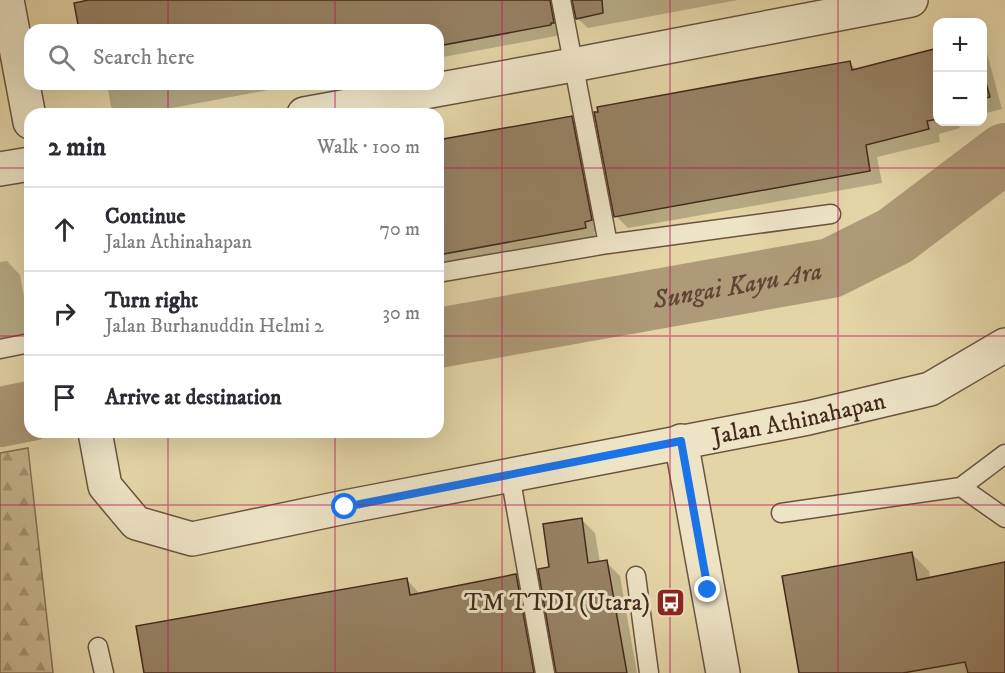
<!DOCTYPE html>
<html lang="en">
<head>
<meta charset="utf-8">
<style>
  body { margin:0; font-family:"IM FELL DW Pica",serif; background:#f7f7f7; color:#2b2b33 }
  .controls { position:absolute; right:18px; top:18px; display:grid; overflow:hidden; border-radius:12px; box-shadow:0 6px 24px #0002 }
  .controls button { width:54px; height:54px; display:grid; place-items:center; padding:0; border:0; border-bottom:2px solid #e1e1e2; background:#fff; color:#2b2b33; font:30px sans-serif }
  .stop { position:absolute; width:18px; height:18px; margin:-14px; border:4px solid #1a73e8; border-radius:50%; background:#fff }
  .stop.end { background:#1a73e8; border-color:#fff; box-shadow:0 2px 6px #0008 }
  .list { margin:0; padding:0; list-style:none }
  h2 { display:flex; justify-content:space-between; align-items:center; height:78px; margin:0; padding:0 24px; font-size:26px }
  h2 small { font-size:20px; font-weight:400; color:#7c7c81 }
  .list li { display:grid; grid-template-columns:39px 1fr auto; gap:18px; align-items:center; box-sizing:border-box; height:84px; padding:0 24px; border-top:2px solid #e1e1e2 }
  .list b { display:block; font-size:22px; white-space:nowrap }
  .list p { margin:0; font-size:20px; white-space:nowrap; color:#7c7c81 }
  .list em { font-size:20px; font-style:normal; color:#7c7c81 }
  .icon { flex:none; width:33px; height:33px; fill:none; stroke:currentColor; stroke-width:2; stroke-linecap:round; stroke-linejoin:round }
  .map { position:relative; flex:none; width:1005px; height:673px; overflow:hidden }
  .search { position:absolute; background:#fff; box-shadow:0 6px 24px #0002; left:24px; top:24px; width:420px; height:66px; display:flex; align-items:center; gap:15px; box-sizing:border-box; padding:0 21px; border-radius:18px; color:#7c7c81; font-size:22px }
  .panel { position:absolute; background:#fff; box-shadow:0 6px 24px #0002; left:24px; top:108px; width:420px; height:330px; border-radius:18px }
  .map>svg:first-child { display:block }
  .forest { fill:url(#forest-firs); stroke:#867057; stroke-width:1.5 }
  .shadow { fill:#0003 }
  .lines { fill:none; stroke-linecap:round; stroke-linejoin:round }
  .river { stroke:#ae9a78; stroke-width:60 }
  .building { fill:#978265; stroke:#44281e; stroke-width:1.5 }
  .service-casing { stroke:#6c5340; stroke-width:21 }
  .minor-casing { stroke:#6c5340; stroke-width:36 }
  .service { stroke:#ede4c6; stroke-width:18 }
  .minor { stroke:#ede4c6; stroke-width:33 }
  .route { stroke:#1a73e8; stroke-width:8 }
  .grid { fill:none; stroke:#c2185b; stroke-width:1.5; stroke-opacity:0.55 }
  .labels { text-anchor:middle; stroke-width:6; stroke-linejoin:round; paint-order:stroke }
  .street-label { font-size:24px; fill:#44281e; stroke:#ede4c6 }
  .poi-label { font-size:24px; fill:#44281e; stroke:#ede4c6; text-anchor:end }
  .water-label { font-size:26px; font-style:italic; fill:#5e4434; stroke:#ede4c6 }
</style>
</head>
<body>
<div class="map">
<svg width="1005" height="673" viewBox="0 0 1005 673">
  <defs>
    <pattern id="forest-firs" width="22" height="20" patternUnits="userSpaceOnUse" patternTransform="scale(1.5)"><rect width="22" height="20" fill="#c9b890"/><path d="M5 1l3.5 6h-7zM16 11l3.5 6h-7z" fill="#a59675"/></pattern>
  </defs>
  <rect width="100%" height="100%" fill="#e4d5a7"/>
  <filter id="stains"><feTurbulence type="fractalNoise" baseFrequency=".00333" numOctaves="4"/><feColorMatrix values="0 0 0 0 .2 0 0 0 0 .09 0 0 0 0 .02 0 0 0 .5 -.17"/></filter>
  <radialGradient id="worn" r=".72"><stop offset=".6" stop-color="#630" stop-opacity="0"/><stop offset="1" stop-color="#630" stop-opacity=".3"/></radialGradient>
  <!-- forest -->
  <path class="forest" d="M 28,448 L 53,673 L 0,673 L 0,453 Z"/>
  <!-- shadow -->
  <path class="shadow" d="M 83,0 L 568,0 L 561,35 L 438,58 L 438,30 L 81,30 Z
    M 573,0 L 738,0 L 588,28 L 577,18 Z
    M 982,49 L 987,53 L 1002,109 L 982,114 Z
    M 938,50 L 938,122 L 957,122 L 960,128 L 939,134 L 940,142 L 877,157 L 882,183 L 628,228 L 616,216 L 849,63 L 857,70 Z
    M 107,84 L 300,84 L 140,114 L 118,114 L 111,107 Z
    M 571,118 L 582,128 L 602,231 L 594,232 L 596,238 L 438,267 L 438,142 Z
    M 7,261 L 20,275 L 30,328 L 30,346 L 0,351 L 0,262 Z
    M 582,520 L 595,533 L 600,563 L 606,562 L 620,576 L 637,673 L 559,673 L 550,568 Z
    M 912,554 L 929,571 L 930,579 L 1005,564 L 1005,673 L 801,673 Z
    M 516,575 L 537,597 L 551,673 L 146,673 L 406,579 L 421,595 Z"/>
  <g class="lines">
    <!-- river -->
    <g class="river">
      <path id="s1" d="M 438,338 L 831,268 L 895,236 L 1005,153"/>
      <path d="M 0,417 L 30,411"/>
    </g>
  </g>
  <!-- building -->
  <path class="building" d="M 89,0 L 550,0 L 554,23 L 551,23 L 551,25 L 438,46 L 438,30 L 79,30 L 74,3 Z
    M 572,0 L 602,0 L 603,13 L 576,19 Z
    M 938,48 L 938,119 L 927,121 L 929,129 L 866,145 L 870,171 L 614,217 L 594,112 L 598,112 L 597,107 L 850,61 L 852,70 Z
    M 982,68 L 990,97 L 982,99 Z
    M 572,116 L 592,220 L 585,222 L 586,228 L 438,255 L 438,140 Z
    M 582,518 L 588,563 L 607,560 L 627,673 L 556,673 L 538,569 L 549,567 L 543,524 Z
    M 912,552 L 917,580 L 1005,562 L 1005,673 L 968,673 L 965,662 L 903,673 L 799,673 L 782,576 Z
    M 516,574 L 534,673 L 144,673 L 136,626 L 407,578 L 410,595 Z"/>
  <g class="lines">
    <defs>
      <path id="service" d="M 561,0 L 608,244
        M 438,273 L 608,244 L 831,214
        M 0,349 L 30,343
        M 510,475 L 545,673
        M 961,487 L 1005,454
        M 781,513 L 961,487 L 1005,518
        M 636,576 L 649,673
        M 98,647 L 104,673"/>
      <g id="minor">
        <path d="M 7,0 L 30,122"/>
        <path d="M 304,114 L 573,65 L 911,0"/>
        <path d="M 0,169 L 30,164"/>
        <path id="s2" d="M 95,432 L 105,486 L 136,523 L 192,539 L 345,507 L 808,418 L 930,389 L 1005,345"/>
        <path d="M 681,441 L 723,673"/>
      </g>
    </defs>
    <!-- service casing -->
    <use href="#service" class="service-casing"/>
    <!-- minor casing -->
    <use href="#minor" class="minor-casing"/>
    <!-- service -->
    <use href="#service" class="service"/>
    <!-- minor -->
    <use href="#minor" class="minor"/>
  </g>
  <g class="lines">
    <!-- route -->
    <path class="route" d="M 345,507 L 681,441 L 708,590"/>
  </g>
  <!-- grid -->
  <path class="grid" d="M 168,0 L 168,30M 335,0 L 335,30M 502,0 L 502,673M 670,0 L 670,673M 838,0 L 838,673M 168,84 L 168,114M 335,84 L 335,114M 0,168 L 30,168M 438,168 L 1005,168M 0,336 L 30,336M 438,336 L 1005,336M 168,432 L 168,673M 335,432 L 335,673M 0,505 L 1005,505"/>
  <!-- icons -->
  <defs>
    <symbol id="bus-square" viewBox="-11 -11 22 22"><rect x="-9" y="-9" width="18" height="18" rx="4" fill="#8f2418" stroke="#ede4c6"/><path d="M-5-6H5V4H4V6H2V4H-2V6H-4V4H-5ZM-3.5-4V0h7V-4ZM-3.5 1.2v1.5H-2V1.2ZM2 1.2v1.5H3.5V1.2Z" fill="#fff"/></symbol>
  </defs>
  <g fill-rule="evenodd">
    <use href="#bus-square" x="654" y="586" width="33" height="33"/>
  </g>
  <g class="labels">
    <!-- street labels -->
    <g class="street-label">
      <text dy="8" stroke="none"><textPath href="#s2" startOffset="780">Jalan Athinahapan</textPath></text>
    </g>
    <!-- poi labels -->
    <g class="poi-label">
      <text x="650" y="610">TM TTDI (Utara)</text>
    </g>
    <!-- water labels -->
    <g class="water-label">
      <text dy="9" stroke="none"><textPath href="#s1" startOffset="304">Sungai Kayu Ara</textPath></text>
    </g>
  </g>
  <rect width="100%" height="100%" filter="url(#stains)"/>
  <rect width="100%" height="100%" fill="url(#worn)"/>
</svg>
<div class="controls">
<button>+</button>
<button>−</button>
</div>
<div class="stop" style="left:345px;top:507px"></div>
<div class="stop end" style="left:708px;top:590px"></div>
<div class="search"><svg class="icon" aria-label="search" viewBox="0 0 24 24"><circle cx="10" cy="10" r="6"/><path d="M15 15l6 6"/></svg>Search here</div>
<section class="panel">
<h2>2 min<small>Walk · 100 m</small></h2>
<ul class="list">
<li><svg class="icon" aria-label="ahead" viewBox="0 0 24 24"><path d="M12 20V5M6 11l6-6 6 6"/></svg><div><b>Continue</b><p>Jalan Athinahapan</p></div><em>70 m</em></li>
<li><svg class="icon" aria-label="right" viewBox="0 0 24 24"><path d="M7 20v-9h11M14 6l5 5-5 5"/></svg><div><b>Turn right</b><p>Jalan Burhanuddin Helmi 2</p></div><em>30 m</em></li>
<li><svg class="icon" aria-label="arrive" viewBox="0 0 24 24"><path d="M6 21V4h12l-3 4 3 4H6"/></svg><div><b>Arrive at destination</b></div></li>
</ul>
</section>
</div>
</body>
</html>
